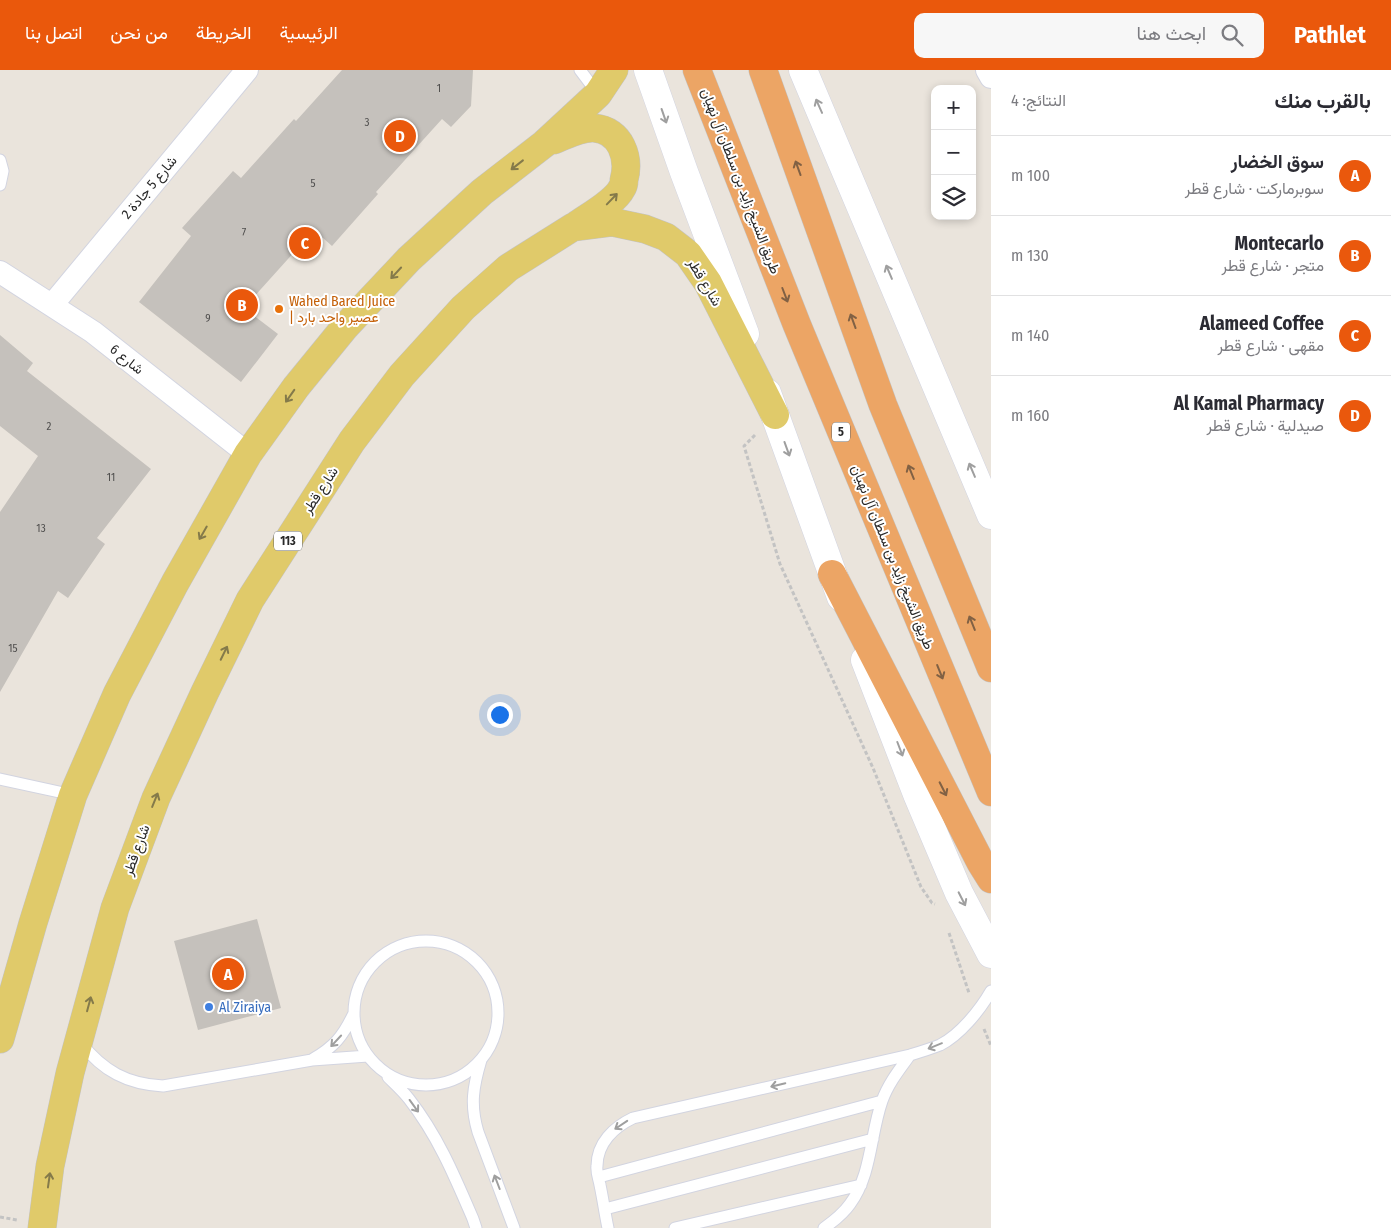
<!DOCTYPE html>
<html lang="ar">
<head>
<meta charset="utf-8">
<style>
  body { margin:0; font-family:"Fira Sans Condensed",Vazirmatn,sans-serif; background:#f7f7f7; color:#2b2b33; direction:rtl }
  .controls { position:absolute; right:15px; top:15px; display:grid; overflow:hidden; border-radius:10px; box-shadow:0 2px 8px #0003 }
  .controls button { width:45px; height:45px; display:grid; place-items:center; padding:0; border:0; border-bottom:1px solid #e1e1e2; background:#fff; color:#2b2b33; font:25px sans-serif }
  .you { position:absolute; left:499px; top:644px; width:18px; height:18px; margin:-12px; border:4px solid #fff; border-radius:50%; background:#1a73e8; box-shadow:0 0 0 8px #1a73e833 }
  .badge { display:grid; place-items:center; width:32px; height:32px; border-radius:50%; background:#ea580c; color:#fff; font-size:16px; font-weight:700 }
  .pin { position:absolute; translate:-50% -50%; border:2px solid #fff; box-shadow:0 1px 5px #0006 }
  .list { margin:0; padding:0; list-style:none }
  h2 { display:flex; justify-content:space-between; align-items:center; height:65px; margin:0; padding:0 20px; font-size:21px }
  h2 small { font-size:16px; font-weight:400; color:#7c7c81 }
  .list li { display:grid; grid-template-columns:32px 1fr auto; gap:15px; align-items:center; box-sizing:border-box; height:80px; padding:0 20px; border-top:1px solid #e1e1e2 }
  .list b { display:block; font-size:19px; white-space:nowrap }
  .list p { margin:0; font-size:16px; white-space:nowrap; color:#7c7c81 }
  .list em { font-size:16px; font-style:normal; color:#7c7c81 }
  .icon { flex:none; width:28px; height:28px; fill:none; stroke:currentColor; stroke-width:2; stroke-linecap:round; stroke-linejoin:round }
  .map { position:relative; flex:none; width:991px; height:1158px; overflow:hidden; direction:ltr }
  header { display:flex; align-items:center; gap:30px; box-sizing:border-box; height:70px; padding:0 25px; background:#ea580c; color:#fff }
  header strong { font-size:24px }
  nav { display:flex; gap:28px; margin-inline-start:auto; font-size:18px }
  .search { width:350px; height:45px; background:#f7f7f7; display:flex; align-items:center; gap:12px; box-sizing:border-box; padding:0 18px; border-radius:10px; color:#7c7c81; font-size:19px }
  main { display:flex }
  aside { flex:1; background:#fff }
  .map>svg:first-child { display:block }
  .building { fill:#c5c1bc }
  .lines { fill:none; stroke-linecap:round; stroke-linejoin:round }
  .service-casing { stroke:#d2d4e0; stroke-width:13 }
  .minor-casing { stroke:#d2d4e0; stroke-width:24 }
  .secondary-casing { stroke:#d2d4e0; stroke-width:29 }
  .primary-casing { stroke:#c3c3c3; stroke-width:29 }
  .motorway-casing { stroke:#c3c3c3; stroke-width:29 }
  .path { stroke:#c3c3c3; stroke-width:3; stroke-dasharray:4 2.5; stroke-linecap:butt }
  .service { stroke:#fff; stroke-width:11 }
  .minor { stroke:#fff; stroke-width:22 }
  .secondary { stroke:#fff; stroke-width:28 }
  .primary { stroke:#e0ca6a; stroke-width:28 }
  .motorway { stroke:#eca565; stroke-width:28 }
  .oneway { stroke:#9f9f9f }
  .oneway2 { stroke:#847a4a }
  .oneway3 { stroke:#816144 }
  .food-dot { fill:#e8710a; stroke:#fff; stroke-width:2 }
  .shop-dot { fill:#3f7fe0; stroke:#fff; stroke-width:2 }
  .labels { text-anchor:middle; stroke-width:4; stroke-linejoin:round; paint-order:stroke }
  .number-label { font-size:11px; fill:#504f4e }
  .shield { fill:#fff; stroke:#696969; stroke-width:1 }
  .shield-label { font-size:12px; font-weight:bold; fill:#292929 }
  .street-label { font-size:14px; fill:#292929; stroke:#fff }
  .food-label { font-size:14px; fill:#c56008; stroke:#fff; text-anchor:start }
  .shop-label { font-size:14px; fill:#366cbe; stroke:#fff; text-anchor:start }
</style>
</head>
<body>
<header>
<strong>Pathlet</strong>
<div class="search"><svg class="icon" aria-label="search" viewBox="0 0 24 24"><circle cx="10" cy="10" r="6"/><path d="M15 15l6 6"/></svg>ابحث هنا</div>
<nav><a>الرئيسية</a><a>الخريطة</a><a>من نحن</a><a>اتصل بنا</a></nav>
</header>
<main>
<aside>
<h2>بالقرب منك<small>النتائج: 4</small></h2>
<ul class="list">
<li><span class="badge">A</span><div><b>سوق الخضار</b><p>سوبرماركت · شارع قطر</p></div><em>100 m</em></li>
<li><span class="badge">B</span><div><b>Montecarlo</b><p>متجر · شارع قطر</p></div><em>130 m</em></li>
<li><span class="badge">C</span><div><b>Alameed Coffee</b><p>مقهى · شارع قطر</p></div><em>140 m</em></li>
<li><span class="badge">D</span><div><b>Al Kamal Pharmacy</b><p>صيدلية · شارع قطر</p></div><em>160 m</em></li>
</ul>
</aside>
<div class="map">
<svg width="991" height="1158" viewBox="0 0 991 1158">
  <rect width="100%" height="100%" fill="#eae4dc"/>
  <!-- building -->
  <path class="building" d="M 342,0 L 473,0 L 471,36 L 451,57 L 442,49 L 376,122 L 378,124 L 332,176 L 314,160 L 244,238 L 278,264 L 241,312 L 139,232 L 191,166 L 182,158 L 233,101 L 241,108 L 294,49 L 296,51 Z
    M 0,265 L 33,293 L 27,301 L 151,399 L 97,468 L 105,474 L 68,528 L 58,521 L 0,622 L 0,442 L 38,386 L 0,356 Z
    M 257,849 L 281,938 L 198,960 L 174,871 Z"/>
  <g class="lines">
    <defs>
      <path id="service" d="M 580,0 L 598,24
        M 0,90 L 3,101 L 0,115
        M 0,709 L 73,725
        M354 943a72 72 0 1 1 144 0a72 72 0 1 1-144 0Z
        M 81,973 C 103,1001 127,1014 163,1016 L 312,990 L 368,986
        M 313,989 C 334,977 343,966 353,945
        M 481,990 C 473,1017 470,1035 478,1062 L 514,1158
        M 388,1007 C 395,1014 403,1021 409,1029 C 438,1066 455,1107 473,1149 L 476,1158
        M 599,1107 L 882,1031
        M 605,1139 L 873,1069
        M 608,1158 C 605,1144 603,1129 600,1115 C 599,1109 596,1102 597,1096 C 597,1073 614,1057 633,1048 L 910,985 C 920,982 930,979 940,975 C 960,965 980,940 991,921
        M 675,1158 L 861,1115
        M 824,1158 C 834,1151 843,1144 850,1134 C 872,1104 870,1065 882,1031 C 888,1014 899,1000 910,985"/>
      <path id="minor" d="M 987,0 L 991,7
        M 0,202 L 93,262 L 248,384
        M 52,235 L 247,0"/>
      <path id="secondary" d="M 648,0 L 684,102 L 745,264
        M 803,0 L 991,445
        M 767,323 L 841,527
        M 865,590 L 917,724 L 959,823 L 991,884"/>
      <path id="primary" d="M 554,70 C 567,65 580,57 594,58 C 621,60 630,88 624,110 C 624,113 624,115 622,118 C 615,132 591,145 578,154
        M 0,969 L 33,853 L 73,725 L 117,624 L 175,513 L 248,384 L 296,317 L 345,257 L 409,189 L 482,122 L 544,74 L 598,24 L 614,0
        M 42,1158 L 50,1096 L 70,1003 L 115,838 L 156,728 L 205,622 L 250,530 L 352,371 L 402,305 L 463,238 L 508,198 L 573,157 L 612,152 L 645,159 L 666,167 L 688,184 L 708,213 L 775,345"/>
      <path id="motorway" d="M 697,0 L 797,255 L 991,722
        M 763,0 L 883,335 L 991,598
        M 832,504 L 981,793 L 991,809"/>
    </defs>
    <!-- service casing -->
    <use href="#service" class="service-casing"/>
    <!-- minor casing -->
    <use href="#minor" class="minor-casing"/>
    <!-- secondary casing -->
    <use href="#secondary" class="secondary-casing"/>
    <!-- primary casing -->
    <use href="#primary" class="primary-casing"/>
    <!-- motorway casing -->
    <use href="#motorway" class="motorway-casing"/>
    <!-- path -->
    <path class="path" d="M 755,365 L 744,376 L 780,494 L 873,698 L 921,817 L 932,833 L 935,834
      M 949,863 L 969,923
      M 984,959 L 991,976
      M 0,1147 L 17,1150"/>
    <!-- service -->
    <use href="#service" class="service"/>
    <!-- minor -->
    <use href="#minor" class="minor"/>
    <!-- secondary -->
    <use href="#secondary" class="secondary"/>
    <!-- primary -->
    <use href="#primary" class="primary"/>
    <!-- motorway -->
    <use href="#motorway" class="motorway"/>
  </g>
  <!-- one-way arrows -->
  <defs><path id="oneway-shaft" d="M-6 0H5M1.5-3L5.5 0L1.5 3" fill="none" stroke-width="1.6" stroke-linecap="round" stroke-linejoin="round" transform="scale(1.25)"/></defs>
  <g class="oneway">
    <use href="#oneway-shaft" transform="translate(819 36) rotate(-114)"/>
    <use href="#oneway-shaft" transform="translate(664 46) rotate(71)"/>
    <use href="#oneway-shaft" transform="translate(889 202) rotate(-113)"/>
    <use href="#oneway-shaft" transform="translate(787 379) rotate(70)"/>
    <use href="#oneway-shaft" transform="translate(972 400) rotate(-113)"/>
    <use href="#oneway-shaft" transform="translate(900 679) rotate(69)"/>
    <use href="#oneway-shaft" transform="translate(962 829) rotate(63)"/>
    <use href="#oneway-shaft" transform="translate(336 971) rotate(133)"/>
    <use href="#oneway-shaft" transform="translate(935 976) rotate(158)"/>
    <use href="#oneway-shaft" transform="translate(778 1015) rotate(167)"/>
    <use href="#oneway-shaft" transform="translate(414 1036) rotate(54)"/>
    <use href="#oneway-shaft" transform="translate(621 1055) rotate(146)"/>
    <use href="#oneway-shaft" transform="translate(497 1112) rotate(-111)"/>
  </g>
  <g class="oneway2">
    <use href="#oneway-shaft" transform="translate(517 95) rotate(142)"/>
    <use href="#oneway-shaft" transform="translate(612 129) rotate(-46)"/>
    <use href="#oneway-shaft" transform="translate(396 203) rotate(133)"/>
    <use href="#oneway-shaft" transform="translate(290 326) rotate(125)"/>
    <use href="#oneway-shaft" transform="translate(203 463) rotate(120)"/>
    <use href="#oneway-shaft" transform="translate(224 583) rotate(-64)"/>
    <use href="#oneway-shaft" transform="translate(155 730) rotate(-68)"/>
    <use href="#oneway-shaft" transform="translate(89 934) rotate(-75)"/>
    <use href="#oneway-shaft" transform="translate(49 1110) rotate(-82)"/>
  </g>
  <g class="oneway3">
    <use href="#oneway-shaft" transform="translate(798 98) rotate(-110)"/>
    <use href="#oneway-shaft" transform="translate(785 225) rotate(69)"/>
    <use href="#oneway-shaft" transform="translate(853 251) rotate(-110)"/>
    <use href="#oneway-shaft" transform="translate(911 402) rotate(-112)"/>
    <use href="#oneway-shaft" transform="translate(972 553) rotate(-112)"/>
    <use href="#oneway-shaft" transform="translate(940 602) rotate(68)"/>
    <use href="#oneway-shaft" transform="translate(943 719) rotate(63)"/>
  </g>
  <!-- markers -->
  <circle class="food-dot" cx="279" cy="239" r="5"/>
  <circle class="shop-dot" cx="209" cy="937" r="5"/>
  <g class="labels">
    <!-- number labels -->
    <g class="number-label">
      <text x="439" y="22">1</text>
      <text x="367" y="56">3</text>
      <text x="313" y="117">5</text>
      <text x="244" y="166">7</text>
      <text x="208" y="252">9</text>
      <text x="49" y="360">2</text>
      <text x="111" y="411">11</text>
      <text x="41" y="462">13</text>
      <text x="13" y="582">15</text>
    </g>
    <!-- shield labels -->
    <g class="shield">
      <rect x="832" y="352.5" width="18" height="19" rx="4"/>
      <rect x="274" y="461.5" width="28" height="19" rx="4"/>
    </g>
    <g class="shield-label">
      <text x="841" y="366">5</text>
      <text x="288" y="475">113</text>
    </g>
    <!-- street labels -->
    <g class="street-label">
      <text transform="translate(741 111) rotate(69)" y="5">طريق الشيخ زايد بن سلطان آل نهيان</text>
      <text transform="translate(149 117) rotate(-50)" y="5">شارع 5 جادة 2</text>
      <text transform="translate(705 212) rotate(59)" y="5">شارع قطر</text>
      <text transform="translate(127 289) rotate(39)" y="5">شارع 6</text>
      <text transform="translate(320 420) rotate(-57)" y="5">شارع قطر</text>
      <text transform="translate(893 487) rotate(68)" y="5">طريق الشيخ زايد بن سلطان آل نهيان</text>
      <text transform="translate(136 780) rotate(-70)" y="5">شارع قطر</text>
    </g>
    <!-- food labels -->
    <g class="food-label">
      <text x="289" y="236">Wahed Bared Juice<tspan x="289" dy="16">| عصير واحد بارد</tspan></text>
    </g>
    <!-- shop labels -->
    <g class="shop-label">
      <text x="219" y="942">Al Ziraiya</text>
    </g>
  </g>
</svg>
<div class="controls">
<button>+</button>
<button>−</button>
<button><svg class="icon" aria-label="layers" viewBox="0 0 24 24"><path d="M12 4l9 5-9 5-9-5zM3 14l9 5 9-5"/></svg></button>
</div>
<div class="you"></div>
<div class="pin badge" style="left:228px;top:904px">A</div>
<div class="pin badge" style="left:242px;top:235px">B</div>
<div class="pin badge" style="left:305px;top:173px">C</div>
<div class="pin badge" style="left:400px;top:66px">D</div>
</div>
</main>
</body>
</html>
